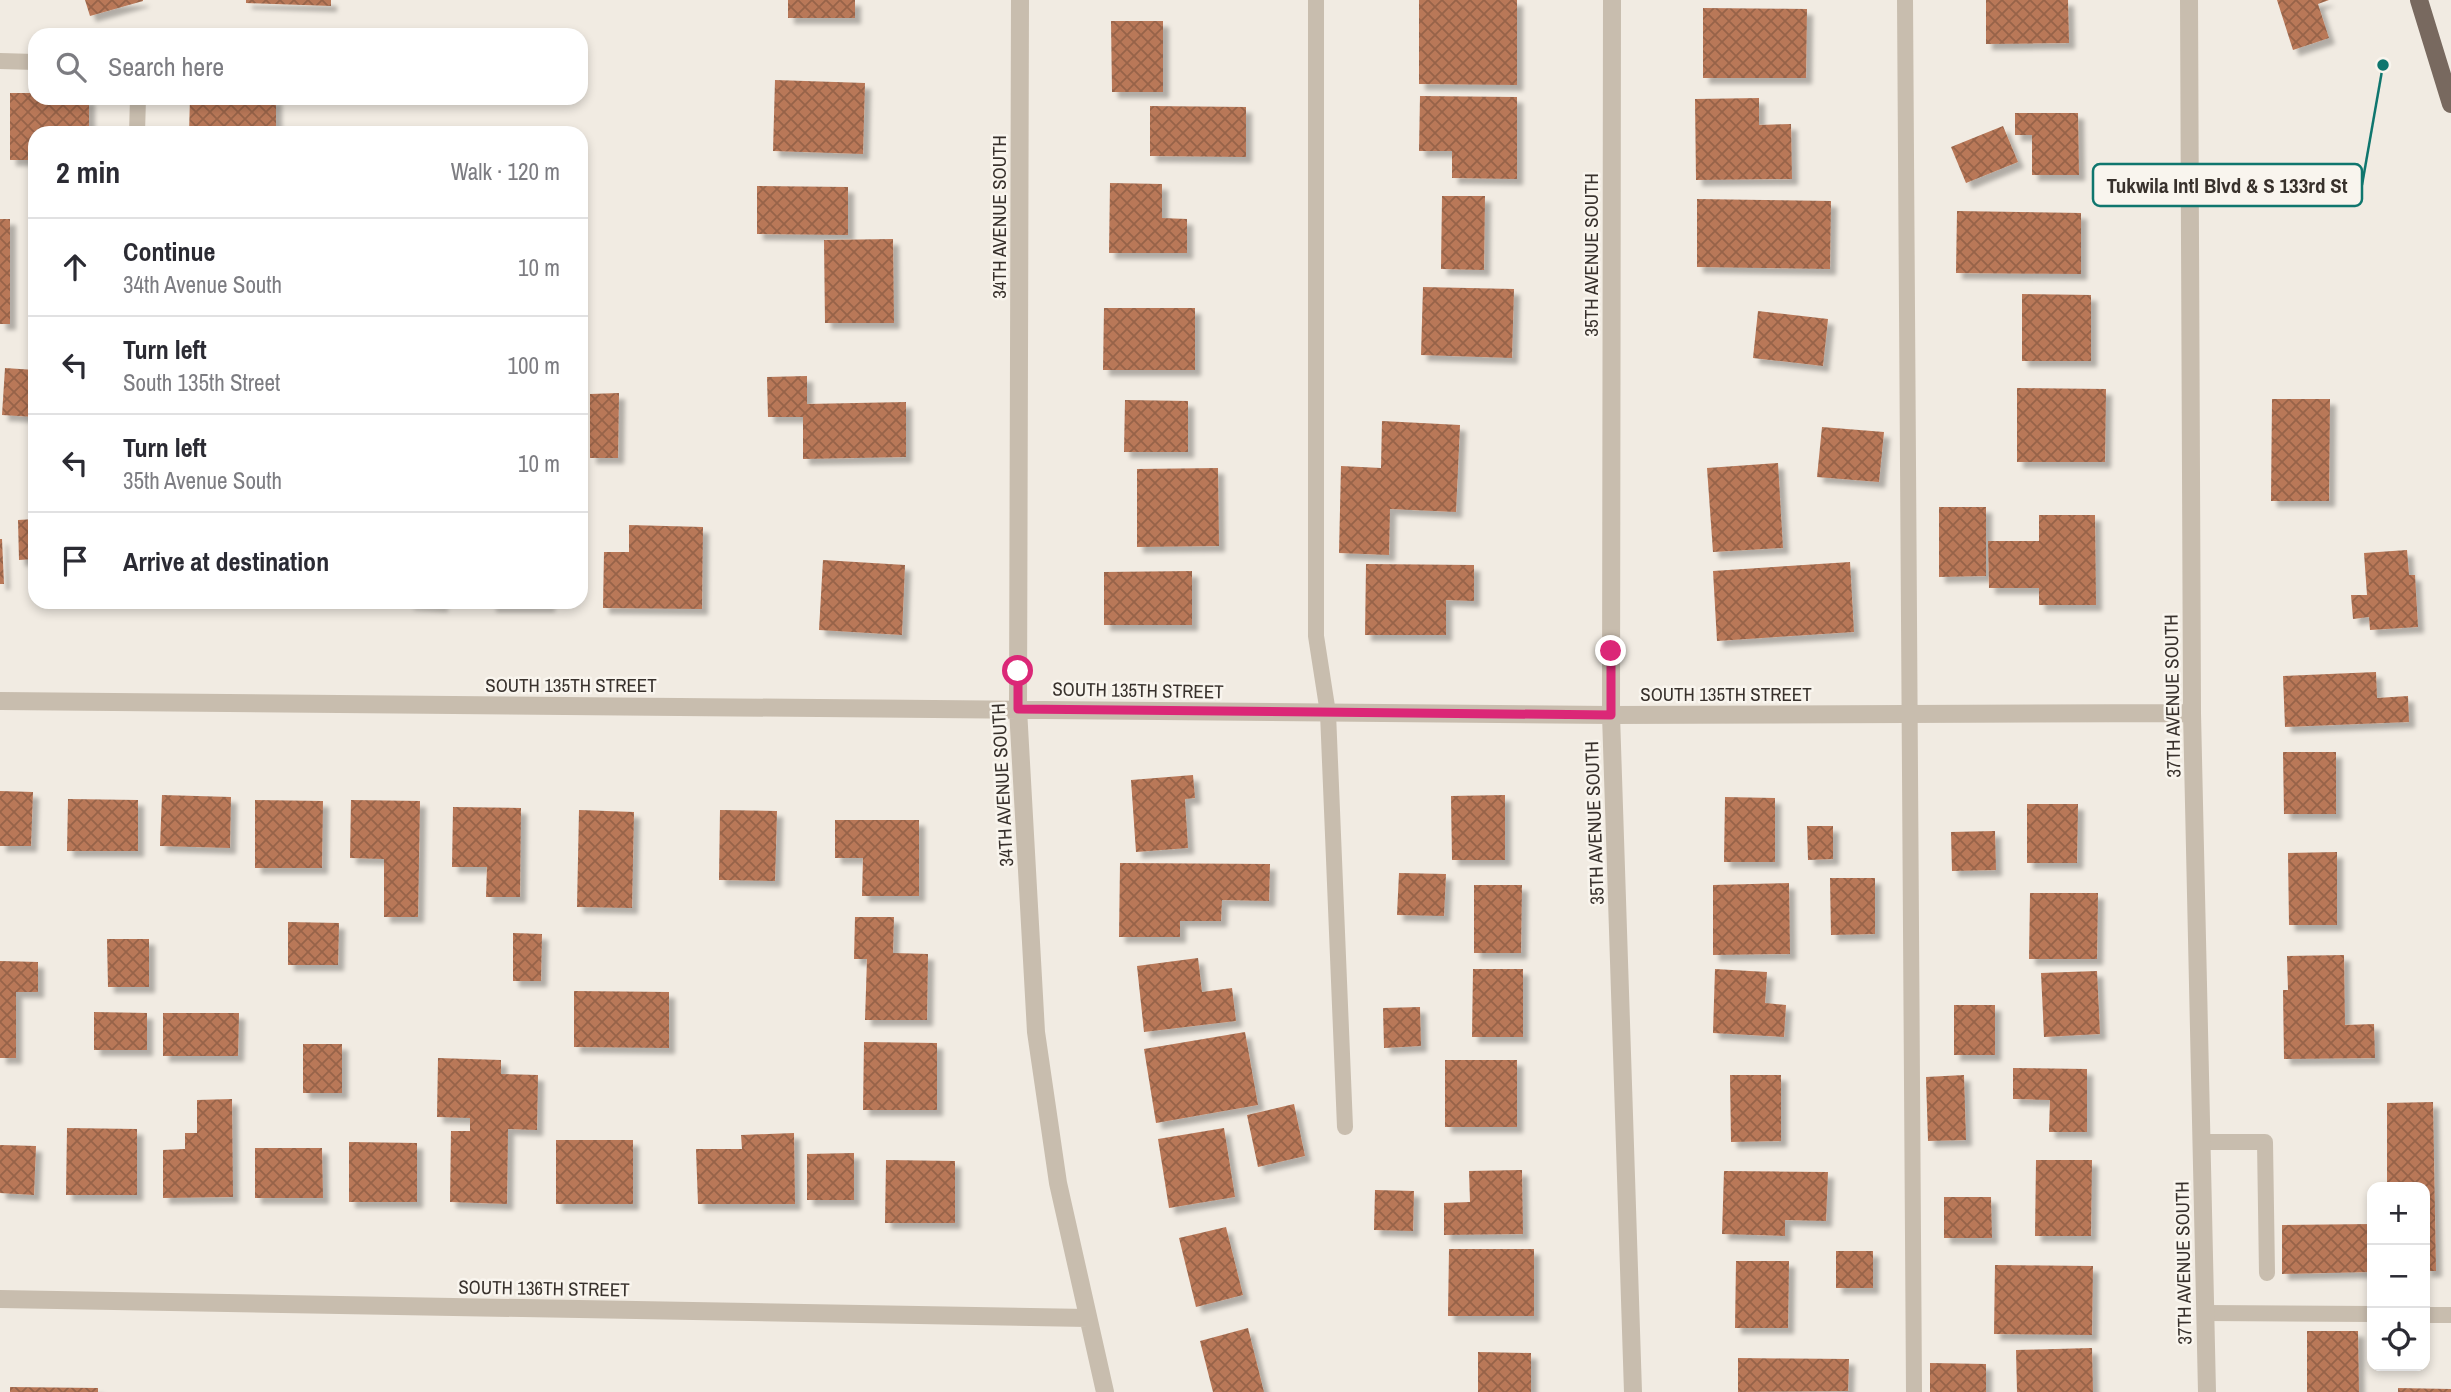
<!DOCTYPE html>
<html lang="en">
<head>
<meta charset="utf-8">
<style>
  body { margin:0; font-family:"Archivo Narrow",sans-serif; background:#f7f7f7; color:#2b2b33 }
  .controls { position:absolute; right:21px; bottom:21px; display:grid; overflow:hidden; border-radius:14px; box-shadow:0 4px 10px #0003 }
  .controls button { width:63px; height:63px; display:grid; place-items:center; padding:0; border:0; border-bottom:2px solid #e1e1e2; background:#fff; color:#2b2b33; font:35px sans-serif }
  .stop { position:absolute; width:21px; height:21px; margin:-16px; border:5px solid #db2777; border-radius:50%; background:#fff }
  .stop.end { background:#db2777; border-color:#fff; box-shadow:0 2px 7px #0008 }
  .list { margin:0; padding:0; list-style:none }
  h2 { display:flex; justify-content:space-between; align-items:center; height:91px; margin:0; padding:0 28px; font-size:30px }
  h2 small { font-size:23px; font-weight:400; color:#7c7c81 }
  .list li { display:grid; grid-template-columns:46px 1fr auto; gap:21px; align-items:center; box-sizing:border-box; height:98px; padding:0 28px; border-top:2px solid #e1e1e2 }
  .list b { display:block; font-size:26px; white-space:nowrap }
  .list p { margin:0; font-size:23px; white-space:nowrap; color:#7c7c81 }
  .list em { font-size:23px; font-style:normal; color:#7c7c81 }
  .icon { flex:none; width:38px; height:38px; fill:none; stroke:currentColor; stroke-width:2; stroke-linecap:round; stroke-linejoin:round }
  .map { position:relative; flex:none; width:2451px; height:1392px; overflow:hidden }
  .search { position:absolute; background:#fff; box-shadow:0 4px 10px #0003; left:28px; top:28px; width:560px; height:77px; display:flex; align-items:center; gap:18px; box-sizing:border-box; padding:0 24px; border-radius:21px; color:#7c7c81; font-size:26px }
  .panel { position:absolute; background:#fff; box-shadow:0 4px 10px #0003; left:28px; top:126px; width:560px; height:483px; border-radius:21px }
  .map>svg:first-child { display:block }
  .building { fill:url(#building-cross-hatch); filter:url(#shadow) }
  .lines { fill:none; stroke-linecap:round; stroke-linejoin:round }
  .lane { stroke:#c8bdae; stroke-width:16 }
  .street { stroke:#c8bdae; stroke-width:18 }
  .primary { stroke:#78695f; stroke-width:18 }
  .route { stroke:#db2777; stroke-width:9 }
  .labels { text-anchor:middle; stroke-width:5; stroke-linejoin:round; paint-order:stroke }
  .street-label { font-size:19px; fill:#38312c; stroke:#f9f5ee }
  .leader { fill:none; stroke:#0f766e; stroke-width:2.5 }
  .callout-dot { fill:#0f766e; stroke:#f9f5ee; stroke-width:2.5 }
  .callout { fill:#f9f5ee; stroke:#0f766e; stroke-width:2.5 }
  .callout-label { font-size:21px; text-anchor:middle; font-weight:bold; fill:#38312c }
</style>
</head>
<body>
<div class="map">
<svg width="2451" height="1392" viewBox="0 0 2451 1392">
  <defs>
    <pattern id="building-cross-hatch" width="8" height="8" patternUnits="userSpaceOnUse" patternTransform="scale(1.75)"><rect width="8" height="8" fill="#b97858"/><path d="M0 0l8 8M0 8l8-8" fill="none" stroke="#976349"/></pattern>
    <filter id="shadow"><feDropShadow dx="6" dy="6" stdDeviation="2" flood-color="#0004"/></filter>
  </defs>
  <rect width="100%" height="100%" fill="#f1ebe2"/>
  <!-- building -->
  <path class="building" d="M 85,0 L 143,0 L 143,1 L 90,16 Z
    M 246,0 L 331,0 L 331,6 L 246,3 Z
    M 788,0 L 855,0 L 855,18 L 788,18 Z
    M 1419,0 L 1517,0 L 1517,85 L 1419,84 Z
    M 1986,0 L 2068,0 L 2069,43 L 1986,44 Z
    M 2277,0 L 2329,0 L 2318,4 L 2329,38 L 2293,50 Z
    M 1703,8 L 1807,9 L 1806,78 L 1703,78 Z
    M 1111,21 L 1163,21 L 1163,92 L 1112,92 Z
    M 775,80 L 865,83 L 863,154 L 773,151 Z
    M 10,93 L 35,93 L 35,98 L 89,98 L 89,133 L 35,133 L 35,160 L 10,160 Z
    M 1420,96 L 1517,97 L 1517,179 L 1452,178 L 1452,151 L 1419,151 Z
    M 190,98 L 276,98 L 276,133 L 189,133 Z
    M 1759,98 L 1759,125 L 1791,124 L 1792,179 L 1696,180 L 1695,99 Z
    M 1150,106 L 1246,107 L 1246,157 L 1150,156 Z
    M 2015,113 L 2078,113 L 2079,175 L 2032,175 L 2032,135 L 2015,135 Z
    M 2003,126 L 2018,162 L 1966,183 L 1951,147 Z
    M 1110,183 L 1162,184 L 1162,218 L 1187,219 L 1187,253 L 1109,253 Z
    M 757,186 L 848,187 L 848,235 L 757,234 Z
    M 1442,196 L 1485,196 L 1484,270 L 1441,269 Z
    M 1697,199 L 1831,201 L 1830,269 L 1697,267 Z
    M 1957,211 L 2081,213 L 2081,274 L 1956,273 Z
    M 0,219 L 10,219 L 10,324 L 0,324 Z
    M 893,239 L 894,323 L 825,323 L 824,240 Z
    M 1423,287 L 1514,289 L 1512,358 L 1421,355 Z
    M 2022,294 L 2091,295 L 2091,361 L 2022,361 Z
    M 1104,308 L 1195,308 L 1195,370 L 1103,370 Z
    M 1758,311 L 1828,319 L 1823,366 L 1753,358 Z
    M 5,368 L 35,370 L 35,417 L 2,415 Z
    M 807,376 L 807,404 L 906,402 L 906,457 L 803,459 L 803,417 L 768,417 L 767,377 Z
    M 2017,388 L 2106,389 L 2105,462 L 2017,462 Z
    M 619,393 L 618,458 L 590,458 L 590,394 Z
    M 2272,399 L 2330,399 L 2329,501 L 2271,501 Z
    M 1125,400 L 1188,401 L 1188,452 L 1124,452 Z
    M 1382,421 L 1460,425 L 1456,512 L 1390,509 L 1389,555 L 1339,553 L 1341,466 L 1381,468 Z
    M 1822,427 L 1884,432 L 1879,482 L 1817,477 Z
    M 1778,463 L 1783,548 L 1713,552 L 1707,468 Z
    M 1218,468 L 1219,546 L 1137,547 L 1137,469 Z
    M 1939,507 L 1986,507 L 1986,576 L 1939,577 Z
    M 2039,515 L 2095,515 L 2096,605 L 2039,605 L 2039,588 L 1989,588 L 1988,541 L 2039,541 Z
    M 35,519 L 35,559 L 19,560 L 18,520 Z
    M 629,525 L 703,527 L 702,609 L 603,608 L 604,552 L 629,552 Z
    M 0,539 L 2,539 L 4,584 L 0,584 Z
    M 2407,550 L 2409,575 L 2415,575 L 2418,627 L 2370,630 L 2369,617 L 2353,619 L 2351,595 L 2367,595 L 2364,553 Z
    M 823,560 L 905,565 L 902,635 L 819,630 Z
    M 1850,562 L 1854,632 L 1717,641 L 1713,571 Z
    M 1366,564 L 1474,565 L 1474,601 L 1446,600 L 1446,635 L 1365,635 Z
    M 1192,571 L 1192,625 L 1104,625 L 1104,572 Z
    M 408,602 L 442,602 L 442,606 L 408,604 Z
    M 490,602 L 549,602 L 549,606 L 490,606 Z
    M 2376,672 L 2377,698 L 2408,696 L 2409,722 L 2285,727 L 2283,676 Z
    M 2283,752 L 2336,752 L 2336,814 L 2284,814 Z
    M 1193,775 L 1195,798 L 1185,799 L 1188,848 L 1136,852 L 1131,780 Z
    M 0,791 L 33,792 L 31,846 L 0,846 Z
    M 162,795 L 231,797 L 230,848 L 160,846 Z
    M 1505,795 L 1505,860 L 1452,860 L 1451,796 Z
    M 1725,797 L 1775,798 L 1775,862 L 1724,862 Z
    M 68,799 L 138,800 L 138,851 L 67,851 Z
    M 255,800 L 323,801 L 322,868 L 255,868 Z
    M 351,800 L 420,801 L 418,917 L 384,917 L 384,859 L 350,858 Z
    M 2027,804 L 2078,804 L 2077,863 L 2027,863 Z
    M 453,807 L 521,808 L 520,897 L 486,897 L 487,867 L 452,867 Z
    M 579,810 L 634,812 L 632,908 L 577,907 Z
    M 720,810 L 777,811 L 775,881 L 719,880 Z
    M 835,820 L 919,820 L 919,896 L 862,896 L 863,858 L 835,858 Z
    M 1807,826 L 1833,826 L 1833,859 L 1808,860 Z
    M 1995,831 L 1996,870 L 1952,871 L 1951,832 Z
    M 2337,852 L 2337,925 L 2289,925 L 2288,853 Z
    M 1120,863 L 1270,864 L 1269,901 L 1222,900 L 1221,921 L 1180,921 L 1180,937 L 1119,937 Z
    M 1399,873 L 1446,874 L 1444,916 L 1397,915 Z
    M 1830,878 L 1875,878 L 1875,934 L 1831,935 Z
    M 1789,883 L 1790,954 L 1713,955 L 1713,885 Z
    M 1474,885 L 1522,885 L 1521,953 L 1474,953 Z
    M 2030,893 L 2098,893 L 2097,959 L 2029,959 Z
    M 855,917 L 894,917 L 893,953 L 928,954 L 927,1020 L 865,1020 L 867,959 L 854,959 Z
    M 288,922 L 339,923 L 338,965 L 288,965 Z
    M 513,933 L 542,934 L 541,981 L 513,981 Z
    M 107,939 L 149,939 L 149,987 L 108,987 Z
    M 2344,955 L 2345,1025 L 2374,1024 L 2375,1058 L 2284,1059 L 2283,990 L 2288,990 L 2287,956 Z
    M 1198,958 L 1202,992 L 1232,988 L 1236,1021 L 1144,1032 L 1137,966 Z
    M 0,961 L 38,962 L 38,992 L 16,992 L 16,1058 L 0,1058 Z
    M 1473,969 L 1523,969 L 1523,1037 L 1472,1037 Z
    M 1715,969 L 1767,972 L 1765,1003 L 1786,1005 L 1784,1037 L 1713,1033 Z
    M 2097,971 L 2100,1034 L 2044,1037 L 2041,973 Z
    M 574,991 L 669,992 L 669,1048 L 574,1047 Z
    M 1954,1005 L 1995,1005 L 1995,1055 L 1954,1055 Z
    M 1420,1007 L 1421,1046 L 1384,1048 L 1383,1008 Z
    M 94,1012 L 147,1013 L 147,1050 L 94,1050 Z
    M 163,1013 L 239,1013 L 238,1056 L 163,1056 Z
    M 1245,1032 L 1258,1105 L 1156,1123 L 1144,1049 Z
    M 864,1042 L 937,1043 L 937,1110 L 863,1110 Z
    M 303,1044 L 342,1044 L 342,1093 L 303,1093 Z
    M 438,1058 L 501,1060 L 501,1074 L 538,1075 L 537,1130 L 508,1129 L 507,1204 L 450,1202 L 451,1131 L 470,1131 L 470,1118 L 437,1117 Z
    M 1445,1060 L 1517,1060 L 1517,1127 L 1445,1127 Z
    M 2013,1068 L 2087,1069 L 2087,1132 L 2049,1132 L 2050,1100 L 2013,1099 Z
    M 1730,1075 L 1781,1075 L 1781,1141 L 1731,1142 Z
    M 1964,1075 L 1966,1140 L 1928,1141 L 1926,1077 Z
    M 232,1099 L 233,1197 L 163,1198 L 163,1150 L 185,1149 L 185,1133 L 197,1133 L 197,1100 Z
    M 2433,1102 L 2436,1271 L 2425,1271 L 2425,1187 L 2387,1187 L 2387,1103 Z
    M 1294,1104 L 1305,1156 L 1258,1167 L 1247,1115 Z
    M 67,1128 L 137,1129 L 137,1195 L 66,1195 Z
    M 1224,1128 L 1235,1197 L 1169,1208 L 1158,1139 Z
    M 794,1133 L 795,1204 L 698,1204 L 696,1149 L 742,1149 L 741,1135 Z
    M 556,1140 L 633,1140 L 633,1204 L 556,1204 Z
    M 349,1142 L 417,1143 L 417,1202 L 349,1202 Z
    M 0,1145 L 36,1146 L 34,1195 L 0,1193 Z
    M 255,1148 L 322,1148 L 323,1198 L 255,1198 Z
    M 854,1153 L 854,1200 L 807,1200 L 807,1154 Z
    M 886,1160 L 955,1161 L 955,1223 L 885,1223 Z
    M 2036,1160 L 2092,1160 L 2091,1236 L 2035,1236 Z
    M 1522,1170 L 1523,1234 L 1444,1235 L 1444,1203 L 1470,1202 L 1469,1171 Z
    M 1724,1171 L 1828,1172 L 1826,1221 L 1785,1220 L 1785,1236 L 1722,1234 Z
    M 1375,1190 L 1414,1191 L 1413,1231 L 1374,1230 Z
    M 1944,1197 L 1991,1197 L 1992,1238 L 1944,1238 Z
    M 2372,1224 L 2372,1272 L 2282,1274 L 2282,1225 Z
    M 1226,1227 L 1243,1295 L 1196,1307 L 1179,1238 Z
    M 1449,1249 L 1534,1249 L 1534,1316 L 1448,1316 Z
    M 1836,1251 L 1873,1251 L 1873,1288 L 1836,1288 Z
    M 1736,1261 L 1789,1261 L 1788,1328 L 1735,1328 Z
    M 1995,1265 L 2093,1266 L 2092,1335 L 1994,1334 Z
    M 1248,1328 L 1264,1392 L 1213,1392 L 1200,1341 Z
    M 2307,1331 L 2358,1331 L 2359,1392 L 2307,1392 Z
    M 2092,1348 L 2093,1392 L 2017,1392 L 2016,1350 Z
    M 1478,1352 L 1531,1353 L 1531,1392 L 1478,1392 Z
    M 1738,1358 L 1849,1359 L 1848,1391 L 1738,1392 Z
    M 1930,1363 L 1986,1364 L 1986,1392 L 1930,1392 Z
    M 10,1387 L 98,1388 L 98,1392 L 10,1392 Z
    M 2398,1388 L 2451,1389 L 2451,1392 L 2398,1392 Z"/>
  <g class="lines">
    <!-- lane -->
    <path class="lane" d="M 1316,0 L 1316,636 L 1328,713 L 1345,1127
      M 1905,0 L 1914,1392
      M 0,61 L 35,62
      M 137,133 L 138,98
      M 2202,1142 L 2265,1142 L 2267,1273
      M 2205,1313 L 2372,1314
      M 2425,1315 L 2451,1315"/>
    <!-- street -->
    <path class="street" d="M 1020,0 L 1018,709 L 1036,1032 L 1058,1183 L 1105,1392
      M 1612,0 L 1611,715 L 1633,1392
      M 2189,0 L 2192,713 L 2207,1392
      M 0,701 L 1611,715 L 2192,713
      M 0,1299 L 1088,1318"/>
    <!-- primary -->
    <path class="primary" d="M 2419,0 L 2451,104"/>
  </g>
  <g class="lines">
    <!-- route -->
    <path class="route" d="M 1018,671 L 1018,709 L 1611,715 L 1611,651"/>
  </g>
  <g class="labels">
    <!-- street labels -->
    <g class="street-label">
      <text transform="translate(999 217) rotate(-90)" y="7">34TH AVENUE SOUTH</text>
      <text transform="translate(1591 255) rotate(-90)" y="7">35TH AVENUE SOUTH</text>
      <text x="571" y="692">SOUTH 135TH STREET</text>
      <text transform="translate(1138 690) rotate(1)" y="7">SOUTH 135TH STREET</text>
      <text x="1726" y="701">SOUTH 135TH STREET</text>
      <text transform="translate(2172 696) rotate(-91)" y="7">37TH AVENUE SOUTH</text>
      <text transform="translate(1002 785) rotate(-93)" y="7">34TH AVENUE SOUTH</text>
      <text transform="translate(1594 823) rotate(-92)" y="7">35TH AVENUE SOUTH</text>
      <text transform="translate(2183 1263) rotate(-91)" y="7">37TH AVENUE SOUTH</text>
      <text transform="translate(544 1288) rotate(1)" y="7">SOUTH 136TH STREET</text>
    </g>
  </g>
  <!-- callouts -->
  <path class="leader" d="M2383 65L2362 185"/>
  <circle class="callout-dot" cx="2383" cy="65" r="7"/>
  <rect class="callout" x="2093" y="164" width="269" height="42" rx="7"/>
  <g class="callout-label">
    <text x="2227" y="193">Tukwila Intl Blvd &amp; S 133rd St</text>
  </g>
</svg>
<div class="controls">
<button>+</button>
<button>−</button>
<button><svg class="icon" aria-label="locate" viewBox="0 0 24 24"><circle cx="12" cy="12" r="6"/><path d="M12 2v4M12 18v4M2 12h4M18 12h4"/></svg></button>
</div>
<div class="stop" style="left:1018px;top:671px"></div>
<div class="stop end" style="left:1611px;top:651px"></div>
<div class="search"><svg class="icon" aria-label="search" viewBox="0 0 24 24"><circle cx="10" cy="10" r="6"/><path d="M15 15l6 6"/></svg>Search here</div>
<section class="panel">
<h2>2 min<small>Walk · 120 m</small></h2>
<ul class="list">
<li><svg class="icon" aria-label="ahead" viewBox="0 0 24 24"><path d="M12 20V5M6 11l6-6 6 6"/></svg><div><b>Continue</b><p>34th Avenue South</p></div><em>10 m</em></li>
<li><svg class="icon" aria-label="left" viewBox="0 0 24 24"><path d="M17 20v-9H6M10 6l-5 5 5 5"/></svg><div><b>Turn left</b><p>South 135th Street</p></div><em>100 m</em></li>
<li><svg class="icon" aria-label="left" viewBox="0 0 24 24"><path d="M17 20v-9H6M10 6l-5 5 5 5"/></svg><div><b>Turn left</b><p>35th Avenue South</p></div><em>10 m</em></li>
<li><svg class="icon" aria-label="arrive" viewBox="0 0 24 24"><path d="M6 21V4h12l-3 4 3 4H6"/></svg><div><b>Arrive at destination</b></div></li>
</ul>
</section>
</div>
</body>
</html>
